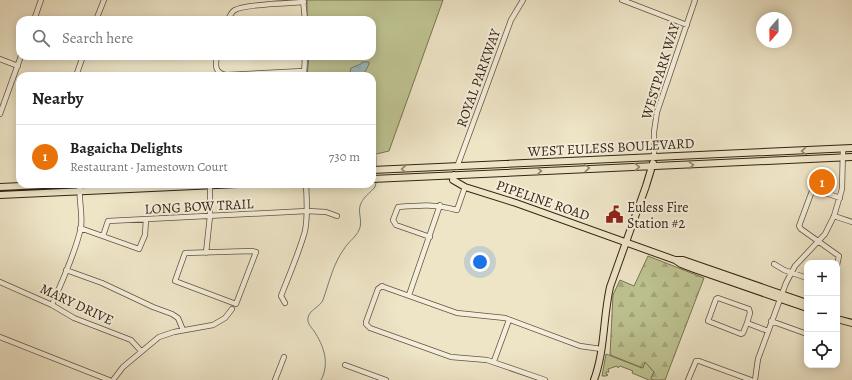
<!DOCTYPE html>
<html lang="en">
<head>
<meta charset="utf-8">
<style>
  body { margin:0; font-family:Alegreya,serif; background:#f6f6f6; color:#222 }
  .controls { position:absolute; right:12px; bottom:12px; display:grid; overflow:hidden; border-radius:8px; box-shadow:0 2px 10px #0003 }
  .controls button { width:36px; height:36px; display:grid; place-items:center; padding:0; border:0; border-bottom:1px solid #e0e0e0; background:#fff; color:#222; font:20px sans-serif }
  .compass { position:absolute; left:756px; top:12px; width:36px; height:36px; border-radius:50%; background:#fff; box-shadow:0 2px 10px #0003; rotate:200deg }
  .you { position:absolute; left:480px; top:262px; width:14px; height:14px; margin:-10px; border:3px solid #fff; border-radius:50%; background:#1a73e8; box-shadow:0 0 0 6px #1a73e833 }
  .badge { display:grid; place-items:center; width:26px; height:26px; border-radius:50%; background:#8f2418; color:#fff; font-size:13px; font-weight:700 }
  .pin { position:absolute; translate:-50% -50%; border:2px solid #fff; box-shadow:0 1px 4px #0006 }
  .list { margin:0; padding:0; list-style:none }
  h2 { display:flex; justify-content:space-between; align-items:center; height:52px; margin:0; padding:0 16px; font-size:17px }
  h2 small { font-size:13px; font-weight:400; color:#767676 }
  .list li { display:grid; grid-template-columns:26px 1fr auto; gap:12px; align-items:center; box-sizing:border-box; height:64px; padding:0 16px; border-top:1px solid #e0e0e0 }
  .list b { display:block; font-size:15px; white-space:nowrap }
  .list p { margin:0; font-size:13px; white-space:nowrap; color:#767676 }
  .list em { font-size:13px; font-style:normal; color:#767676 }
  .icon { flex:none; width:22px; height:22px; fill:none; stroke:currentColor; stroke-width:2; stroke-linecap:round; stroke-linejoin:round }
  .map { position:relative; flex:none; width:852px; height:380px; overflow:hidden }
  .search { position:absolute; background:#fff; box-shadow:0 2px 10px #0003; left:16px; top:16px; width:360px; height:44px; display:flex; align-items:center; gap:10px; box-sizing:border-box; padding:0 14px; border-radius:12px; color:#767676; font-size:15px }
  .panel { position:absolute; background:#fff; box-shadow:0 2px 10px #0003; left:16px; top:72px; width:360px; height:116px; border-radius:12px }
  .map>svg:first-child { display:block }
  .grass { fill:#bec392; stroke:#797352 }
  .forest { fill:url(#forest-firs); stroke:#797352 }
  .water { fill:url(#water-ripples); stroke:#757f7b }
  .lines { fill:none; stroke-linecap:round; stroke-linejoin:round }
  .stream { stroke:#757f7b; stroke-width:1 }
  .minor-casing { stroke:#625440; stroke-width:6 }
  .major-casing { stroke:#342313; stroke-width:8 }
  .minor { stroke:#f4eedb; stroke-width:4.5 }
  .major { stroke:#eee5c7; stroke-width:6 }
  .oneway { stroke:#91846d }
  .labels { text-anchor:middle; stroke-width:4; stroke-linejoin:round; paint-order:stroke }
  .street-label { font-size:14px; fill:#342313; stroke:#f4eedb }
  .poi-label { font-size:14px; fill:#342313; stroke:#f4eedb; text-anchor:start }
</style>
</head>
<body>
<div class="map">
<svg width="852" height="380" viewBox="0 0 852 380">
  <defs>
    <pattern id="forest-firs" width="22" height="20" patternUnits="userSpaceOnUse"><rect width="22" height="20" fill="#bec392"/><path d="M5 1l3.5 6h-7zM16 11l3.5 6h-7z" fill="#a4a77d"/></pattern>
    <pattern id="water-ripples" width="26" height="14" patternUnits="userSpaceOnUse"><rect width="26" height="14" fill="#a0bcc1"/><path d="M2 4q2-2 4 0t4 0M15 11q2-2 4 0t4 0" fill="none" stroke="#8aa1a5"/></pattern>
  </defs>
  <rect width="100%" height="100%" fill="#eee5c7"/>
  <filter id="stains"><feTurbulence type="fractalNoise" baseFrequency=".005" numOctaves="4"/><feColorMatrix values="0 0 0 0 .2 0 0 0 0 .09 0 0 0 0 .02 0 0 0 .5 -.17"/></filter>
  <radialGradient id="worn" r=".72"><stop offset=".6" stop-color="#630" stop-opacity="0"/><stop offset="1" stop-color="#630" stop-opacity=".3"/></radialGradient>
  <!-- grass -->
  <path class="grass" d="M 307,0 L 443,0 L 389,151 L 372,155 L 372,76 L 307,76 L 309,56 L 372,56 L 372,20 L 307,20 Z
    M 606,354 L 642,368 L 645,361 L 654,372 L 651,378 L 653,380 L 649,380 L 632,373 L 633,371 L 620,366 L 618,368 L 617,366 L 608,369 L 609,372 L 606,372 L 606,374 L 608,375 L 606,376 L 602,376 Z"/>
  <!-- forest -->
  <path class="forest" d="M 648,256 L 704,278 L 665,380 L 653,380 L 651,378 L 654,372 L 645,362 L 643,368 L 610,355 L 613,295 L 620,280 L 634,286 Z"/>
  <!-- water -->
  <path class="water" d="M 362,62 L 369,62 L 369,64 L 363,76 L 349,76 L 351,68 L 361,64 Z"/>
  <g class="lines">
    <!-- stream -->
    <path class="stream" d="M 376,156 L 376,166
      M 321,380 C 330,364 324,346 314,331 C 311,327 307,323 308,318 C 309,310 320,307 323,300 C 329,283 333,264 344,249 C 348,242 356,237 359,230 C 363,222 358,214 360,206 C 362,198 370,193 375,187 L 376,183"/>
    <defs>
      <path id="minor" d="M 303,0 L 305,20
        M 622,0 L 687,25
        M 34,20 L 41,0
        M 96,20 L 104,0
        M 228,20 C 230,16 231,12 235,10 C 244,4 291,3 304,2
        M 217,56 C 215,66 215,73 226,75 L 304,71
        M 0,59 L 18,66
        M 76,76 L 83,56
        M 304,76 L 305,56
        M 0,114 L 21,56
        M 654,157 L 654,132 L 657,112 L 695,0
        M 457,167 L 511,20 L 523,0
        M 834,216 L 852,222
        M 80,228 L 139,249 L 145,235 L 146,219
        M 103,236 L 108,221 L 307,211 L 326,212 L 337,216
        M 430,237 L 396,225 L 393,220 L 398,207 C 422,205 434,204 457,210 L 465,187
        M 252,251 L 256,252 L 236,304 L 175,281 L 185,253 Z
        M 206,253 L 210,216 L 210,184
        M 774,264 L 784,270 L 807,278
        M 837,265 L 839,256 L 801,229 L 799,226 L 812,191 L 817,190 L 840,198
        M 66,270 L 102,283 L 153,307 L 172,314 L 178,318 L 183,330
        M 0,282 L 52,305 L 74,318 L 131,340 L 141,351
        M 409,295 L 440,205
        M 285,303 L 281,296 C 289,275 299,253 305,231 C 308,216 307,200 306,184
        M 52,305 C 62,281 76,252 81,227 C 83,213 78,198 80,184
        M 771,321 L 807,334
        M 747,323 L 750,313 L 749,309 L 718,298 L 716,299 L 708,321 L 741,334 L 743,333 L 747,323 L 768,331
        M 0,337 L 109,380
        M 494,361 L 509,320
        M 345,365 L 386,380
        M 113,380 L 123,367 L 159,337 L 174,332 L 213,325 L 225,318 L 232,309
        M 275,380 L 284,357
        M 545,380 L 487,360 L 451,357 L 370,328 L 366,324 L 366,322 L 378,289 L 382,286 L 384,287 L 457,313 L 505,318 L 580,346 L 601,349
        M 688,380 L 696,361 L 699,361 L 751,380
        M 755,380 L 758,359 L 786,283 L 795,266 L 825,234 L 834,216 L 842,189 L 843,149"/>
      <path id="major" d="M 372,170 L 852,148
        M 454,175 L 453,180 L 465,187 L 516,203 L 675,260 L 683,260 L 807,303
        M 372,179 L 852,157
        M 0,187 L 64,184
        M 0,195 L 238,184
        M 675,260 L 681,264 L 694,269 L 807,308
        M 837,319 L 852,323
        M 594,380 C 605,350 603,318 610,287 L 646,186 L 653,163"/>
    </defs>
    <!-- minor casing -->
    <use href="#minor" class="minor-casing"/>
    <!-- major casing -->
    <use href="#major" class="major-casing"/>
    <!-- minor -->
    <use href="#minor" class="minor"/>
    <!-- major -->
    <use href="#major" class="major"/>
  </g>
  <!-- one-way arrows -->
  <defs><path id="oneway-chevron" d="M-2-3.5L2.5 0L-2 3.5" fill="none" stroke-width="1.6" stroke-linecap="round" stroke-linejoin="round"/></defs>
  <g class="oneway">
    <use href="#oneway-chevron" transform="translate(804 151) rotate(177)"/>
    <use href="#oneway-chevron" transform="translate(691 165) rotate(-3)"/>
    <use href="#oneway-chevron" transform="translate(637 167) rotate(-1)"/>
    <use href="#oneway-chevron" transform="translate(587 168) rotate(-3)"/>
    <use href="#oneway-chevron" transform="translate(404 169) rotate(177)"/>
    <use href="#oneway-chevron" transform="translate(539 171) rotate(-3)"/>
  </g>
  <!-- icons -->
  <defs>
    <symbol id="civic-bare" viewBox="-9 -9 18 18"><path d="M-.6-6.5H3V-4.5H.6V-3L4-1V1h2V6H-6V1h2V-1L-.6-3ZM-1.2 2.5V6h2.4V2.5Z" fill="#8f2418" stroke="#f4eedb" stroke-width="2.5" paint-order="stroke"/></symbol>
  </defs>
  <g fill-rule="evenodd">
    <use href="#civic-bare" x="602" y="202" width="25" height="25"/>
  </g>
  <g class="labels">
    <!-- street labels -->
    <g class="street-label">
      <text transform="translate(660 71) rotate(-73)" y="5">WESTPARK WAY</text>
      <text transform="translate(478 78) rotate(-70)" y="5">ROYAL PARKWAY</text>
      <text transform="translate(611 147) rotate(-3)" y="5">WEST EULESS BOULEVARD</text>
      <text transform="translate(543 200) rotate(19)" y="5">PIPELINE ROAD</text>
      <text transform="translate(199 206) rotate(-3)" y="5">LONG BOW TRAIL</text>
      <text transform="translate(77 304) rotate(25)" y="5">MARY DRIVE</text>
    </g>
    <!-- poi labels -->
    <g class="poi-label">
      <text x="627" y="212">Euless Fire<tspan x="627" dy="16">Station #2</tspan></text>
    </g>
  </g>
  <rect width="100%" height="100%" filter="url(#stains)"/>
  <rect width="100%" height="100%" fill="url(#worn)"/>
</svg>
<div class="controls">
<button>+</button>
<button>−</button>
<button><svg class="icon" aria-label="locate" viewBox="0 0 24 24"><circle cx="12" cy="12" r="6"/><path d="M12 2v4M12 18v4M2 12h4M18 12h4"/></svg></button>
</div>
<svg class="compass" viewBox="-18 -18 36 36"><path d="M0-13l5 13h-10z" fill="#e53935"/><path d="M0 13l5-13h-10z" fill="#767676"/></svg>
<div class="you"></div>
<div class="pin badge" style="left:822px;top:182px;background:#e8710a">1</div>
<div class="search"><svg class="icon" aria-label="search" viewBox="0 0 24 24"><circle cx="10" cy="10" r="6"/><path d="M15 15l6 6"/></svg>Search here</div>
<section class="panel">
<h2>Nearby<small></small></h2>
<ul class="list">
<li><span class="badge" style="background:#e8710a">1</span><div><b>Bagaicha Delights</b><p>Restaurant · Jamestown Court</p></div><em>730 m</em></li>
</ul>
</section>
</div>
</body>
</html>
